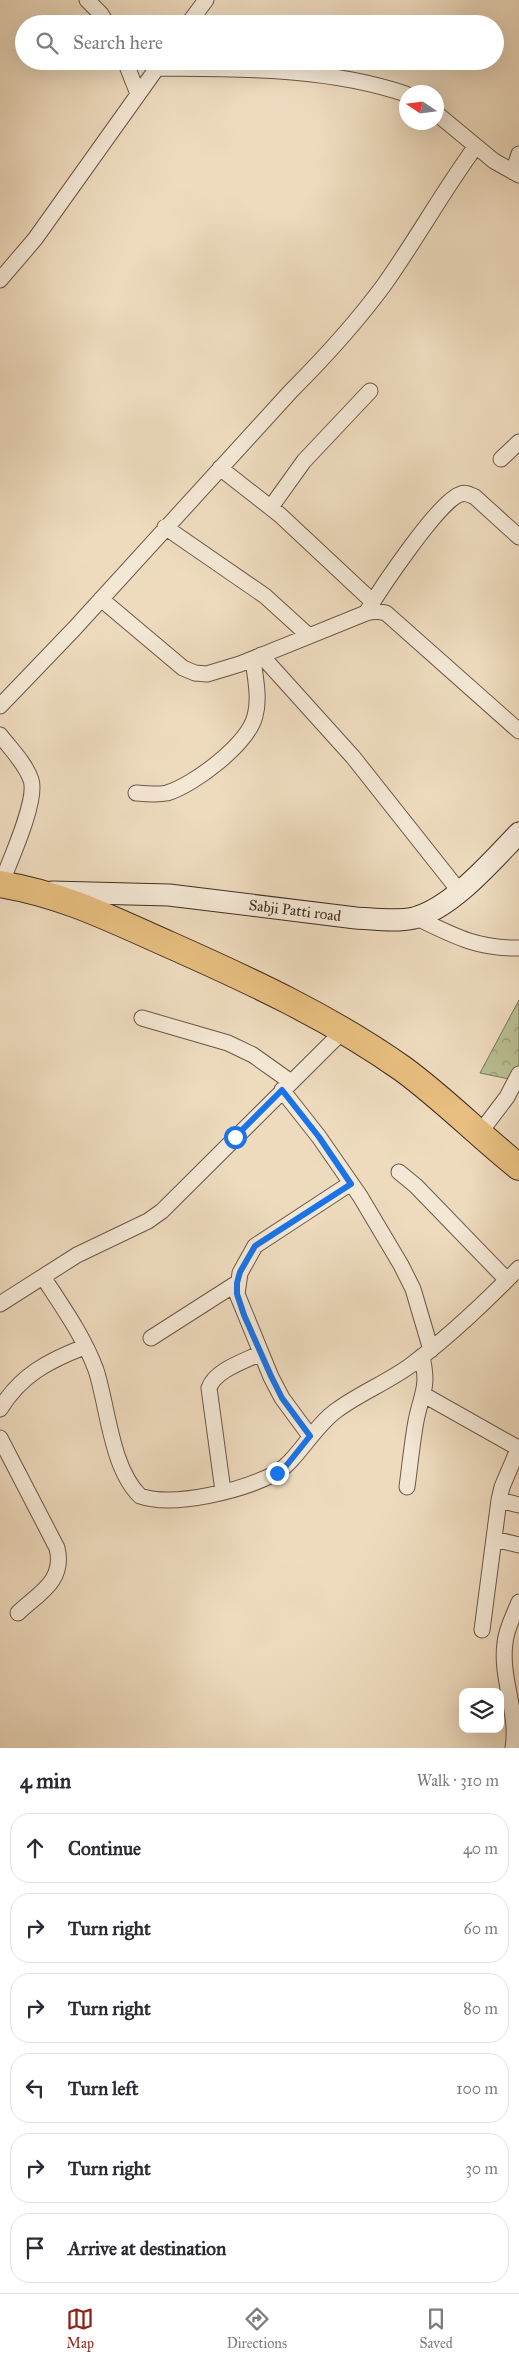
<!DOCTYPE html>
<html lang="en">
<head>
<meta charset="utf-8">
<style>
  body { margin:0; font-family:"IM FELL Great Primer",serif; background:#f2f2f3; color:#2b2b33 }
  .controls { position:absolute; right:15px; bottom:15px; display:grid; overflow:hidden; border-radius:10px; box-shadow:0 5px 20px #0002 }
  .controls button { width:45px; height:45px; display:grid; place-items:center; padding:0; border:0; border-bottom:1px solid #e1e1e2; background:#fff; color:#2b2b33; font:25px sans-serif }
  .compass { position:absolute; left:399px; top:85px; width:45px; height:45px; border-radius:50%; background:#fff; box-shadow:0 5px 20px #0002; rotate:283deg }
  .stop { position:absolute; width:15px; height:15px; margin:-11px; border:4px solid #1a73e8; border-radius:50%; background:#fff }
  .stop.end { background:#1a73e8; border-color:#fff; box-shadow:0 1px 5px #0008 }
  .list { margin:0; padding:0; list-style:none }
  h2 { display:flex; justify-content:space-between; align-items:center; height:65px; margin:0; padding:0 20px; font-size:21px }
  h2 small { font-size:16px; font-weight:400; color:#7c7c81 }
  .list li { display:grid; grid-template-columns:32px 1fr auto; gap:15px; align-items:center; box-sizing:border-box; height:70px; margin:0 10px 10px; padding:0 10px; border:1px solid #e1e1e2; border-radius:20px }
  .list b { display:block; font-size:19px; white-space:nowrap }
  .list em { font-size:16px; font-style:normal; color:#7c7c81 }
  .icon { flex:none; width:28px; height:28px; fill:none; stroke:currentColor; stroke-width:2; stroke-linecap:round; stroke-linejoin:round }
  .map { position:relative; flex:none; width:519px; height:1748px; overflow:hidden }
  .search { position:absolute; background:#fff; box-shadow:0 5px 20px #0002; left:15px; right:15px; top:15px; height:55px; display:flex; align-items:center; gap:12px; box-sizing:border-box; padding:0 18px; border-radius:28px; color:#7c7c81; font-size:19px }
  .sheet { height:545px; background:#fff }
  nav { display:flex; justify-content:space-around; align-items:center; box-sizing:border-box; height:70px; border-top:1px solid #e1e1e2; background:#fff; font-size:14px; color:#7c7c81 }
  nav a { display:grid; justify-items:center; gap:2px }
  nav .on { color:#8f2418 }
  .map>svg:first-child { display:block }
  .forest { fill:url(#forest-crowns); stroke:#7c765a }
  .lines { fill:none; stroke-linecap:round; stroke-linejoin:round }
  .street-casing { stroke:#6c5849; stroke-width:17 }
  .secondary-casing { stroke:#412d22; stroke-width:23 }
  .highway-casing { stroke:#412d22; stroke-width:28 }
  .street { stroke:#f4e8d5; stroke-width:15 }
  .secondary { stroke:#f4e8d5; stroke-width:21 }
  .highway { stroke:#e7be7f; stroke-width:26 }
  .route { stroke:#1a73e8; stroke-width:6 }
  .labels { text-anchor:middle; stroke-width:4; stroke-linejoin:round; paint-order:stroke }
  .street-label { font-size:15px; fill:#412d22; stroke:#f4e8d5 }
</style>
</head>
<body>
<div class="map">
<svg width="519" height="1748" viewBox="0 0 519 1748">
  <defs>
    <pattern id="forest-crowns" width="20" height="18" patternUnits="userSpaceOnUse" patternTransform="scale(1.25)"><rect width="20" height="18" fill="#b8c092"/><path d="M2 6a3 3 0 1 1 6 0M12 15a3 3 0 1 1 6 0" fill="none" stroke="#979c77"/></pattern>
  </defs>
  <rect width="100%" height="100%" fill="#eedbbe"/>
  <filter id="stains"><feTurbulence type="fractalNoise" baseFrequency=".004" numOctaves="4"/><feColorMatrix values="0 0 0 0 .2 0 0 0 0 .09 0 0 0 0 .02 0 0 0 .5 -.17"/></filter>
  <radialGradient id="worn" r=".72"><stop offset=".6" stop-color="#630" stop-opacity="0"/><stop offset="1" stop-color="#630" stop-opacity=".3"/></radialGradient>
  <!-- forest -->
  <path class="forest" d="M 519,1000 L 519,1081 L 480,1073 Z"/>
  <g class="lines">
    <defs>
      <path id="street" d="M 87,0 L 101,14 L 107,24
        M 188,24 L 206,0
        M 125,61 L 138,94
        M 157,68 C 241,69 326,67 406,94
        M 436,113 L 494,161 L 519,175
        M 513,172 L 519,154
        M 0,280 L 35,239 L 162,61
        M 501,459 L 519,442
        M 220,468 L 280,515 L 373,602
        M 271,507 L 304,461 L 370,391
        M 165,527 L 265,596 L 309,636
        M 101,599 L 183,668 L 195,673 L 207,674 L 240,664 L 366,613 L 376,611 L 386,613 L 519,731
        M 366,613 C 379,591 440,499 461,494 C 466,492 470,495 475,497 L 519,537
        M 261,655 L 353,757 L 460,892
        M 0,706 L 74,629 L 291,391 C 324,358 356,323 384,285 C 416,240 443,191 476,146
        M 0,735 C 10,748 26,764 31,780 C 38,800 9,863 1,884
        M 136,793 C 147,794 157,795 167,793 C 194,785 248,744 255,716 C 260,698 255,677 253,659
        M 415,917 C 452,935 477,949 519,948
        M 142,1018 L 228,1043 L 253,1055 L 291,1082
        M 282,1090 L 319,1137 L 360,1196 L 401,1265 L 413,1289 L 431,1350
        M 479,1134 L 507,1097 L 519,1074
        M 399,1172 L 416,1186 L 507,1280
        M 43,1277 C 62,1306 84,1337 96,1370 C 108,1407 111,1468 140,1496 C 175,1508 244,1490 276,1473 C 296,1462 314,1426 337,1410 C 360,1393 388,1382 411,1365 C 450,1336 485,1302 519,1268
        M 0,1304 L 77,1255 L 148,1221 L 162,1211 L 344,1030
        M 151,1338 L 237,1283
        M 424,1395 L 518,1448
        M 0,1409 C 21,1375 48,1361 84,1347
        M 310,1436 L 282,1398 L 271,1377 L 237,1294 L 240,1273 L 255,1246 L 351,1183
        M 0,1438 L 57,1548 C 65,1581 39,1593 18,1613
        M 407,1487 C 410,1465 412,1443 416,1421 C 422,1391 429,1389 422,1356
        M 223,1491 L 209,1388 C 215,1370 245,1361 261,1353
        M 499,1500 L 519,1505
        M 494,1539 L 519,1545
        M 482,1630 L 499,1500 L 502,1487 L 519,1447
        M 513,1748 C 519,1713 500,1678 505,1643 C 506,1629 514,1615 519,1602"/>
      <g id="secondary">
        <path id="s1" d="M 52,892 L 169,895 L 356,918 C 375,919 396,922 414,918 C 452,908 492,861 519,833"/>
      </g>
      <path id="highway" d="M 0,884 C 65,895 111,919 170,945 C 251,981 331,1018 403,1069 C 444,1099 480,1136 519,1167"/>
    </defs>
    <!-- street casing -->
    <use href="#street" class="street-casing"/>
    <!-- secondary casing -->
    <use href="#secondary" class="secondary-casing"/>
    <!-- highway casing -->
    <use href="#highway" class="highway-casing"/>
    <!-- street -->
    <use href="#street" class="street"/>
    <!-- secondary -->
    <use href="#secondary" class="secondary"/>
    <!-- highway -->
    <use href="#highway" class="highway"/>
  </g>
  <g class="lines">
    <!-- route -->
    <path class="route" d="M 235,1137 L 282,1090 L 319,1137 L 351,1184 L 255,1246 L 240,1272 L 237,1283 L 237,1294 L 244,1315 L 271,1376 L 282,1398 L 310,1436 L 286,1466 L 277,1473"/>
  </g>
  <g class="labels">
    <!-- street labels -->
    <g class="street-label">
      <text dy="5" stroke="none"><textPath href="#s1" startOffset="244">Sabji Patti road</textPath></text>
    </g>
  </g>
  <rect width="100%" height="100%" filter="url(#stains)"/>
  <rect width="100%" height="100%" fill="url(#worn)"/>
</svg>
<div class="controls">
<button><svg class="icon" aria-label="layers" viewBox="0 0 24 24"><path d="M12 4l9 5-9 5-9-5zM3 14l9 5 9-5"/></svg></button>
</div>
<svg class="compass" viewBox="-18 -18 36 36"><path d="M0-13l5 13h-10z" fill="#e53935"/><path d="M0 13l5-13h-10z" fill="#7c7c81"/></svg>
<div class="stop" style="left:235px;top:1137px"></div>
<div class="stop end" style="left:277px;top:1473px"></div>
<div class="search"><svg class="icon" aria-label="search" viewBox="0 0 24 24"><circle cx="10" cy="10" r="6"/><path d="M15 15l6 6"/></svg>Search here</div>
</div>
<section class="sheet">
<h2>4 min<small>Walk · 310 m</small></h2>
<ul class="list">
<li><svg class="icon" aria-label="ahead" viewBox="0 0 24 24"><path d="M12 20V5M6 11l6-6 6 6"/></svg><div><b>Continue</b></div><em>40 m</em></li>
<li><svg class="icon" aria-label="right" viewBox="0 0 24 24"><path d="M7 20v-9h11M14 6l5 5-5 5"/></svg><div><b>Turn right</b></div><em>60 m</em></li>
<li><svg class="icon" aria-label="right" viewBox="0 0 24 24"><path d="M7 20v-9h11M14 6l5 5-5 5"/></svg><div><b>Turn right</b></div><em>80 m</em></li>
<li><svg class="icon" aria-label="left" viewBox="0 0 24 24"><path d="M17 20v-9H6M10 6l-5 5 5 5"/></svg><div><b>Turn left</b></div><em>100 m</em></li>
<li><svg class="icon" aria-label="right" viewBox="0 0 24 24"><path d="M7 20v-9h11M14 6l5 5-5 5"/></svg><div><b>Turn right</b></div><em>30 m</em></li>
<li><svg class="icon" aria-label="arrive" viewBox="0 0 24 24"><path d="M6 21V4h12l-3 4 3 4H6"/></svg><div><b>Arrive at destination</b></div></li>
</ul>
</section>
<nav>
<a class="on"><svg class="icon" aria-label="map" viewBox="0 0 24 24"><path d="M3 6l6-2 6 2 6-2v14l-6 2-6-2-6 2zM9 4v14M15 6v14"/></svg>Map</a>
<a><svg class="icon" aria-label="directions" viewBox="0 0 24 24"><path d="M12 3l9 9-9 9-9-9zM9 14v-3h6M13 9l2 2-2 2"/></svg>Directions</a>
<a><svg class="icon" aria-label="saved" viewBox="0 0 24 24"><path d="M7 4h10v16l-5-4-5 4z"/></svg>Saved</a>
</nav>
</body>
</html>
